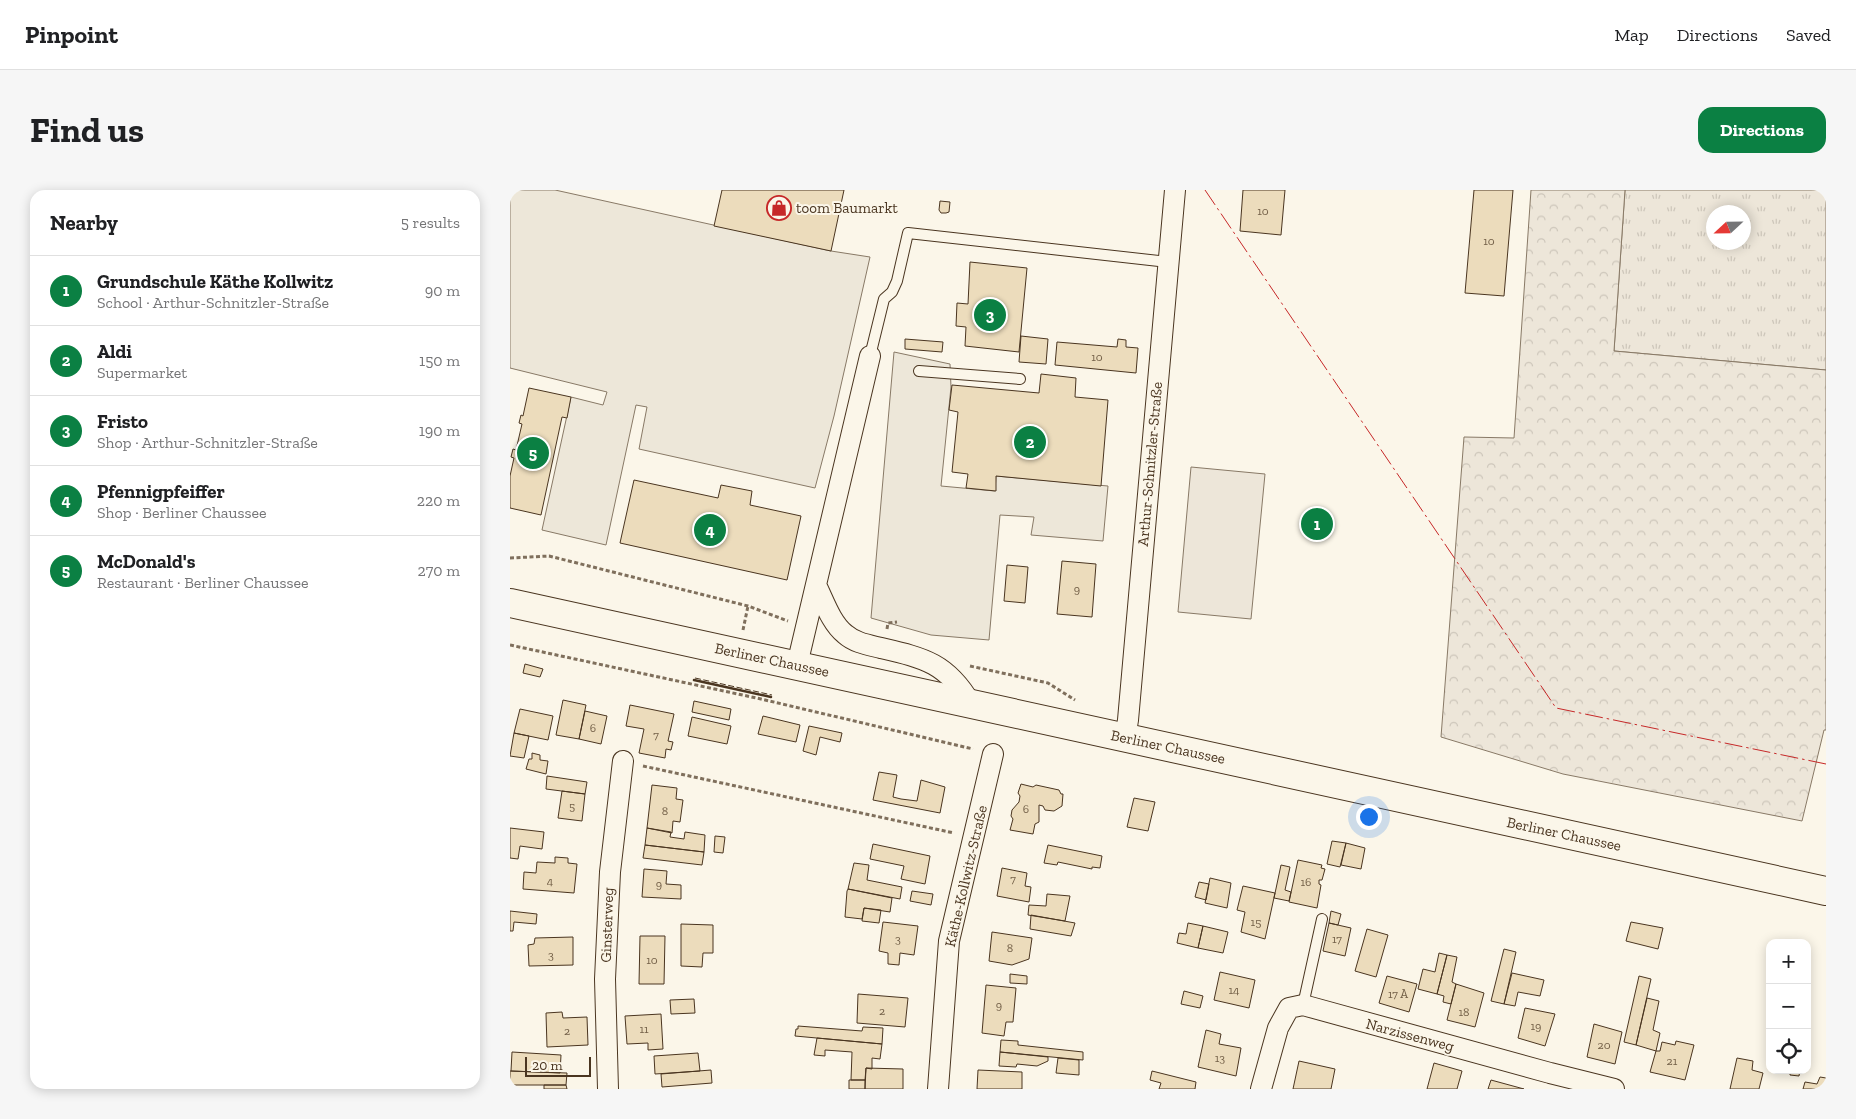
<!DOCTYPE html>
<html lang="en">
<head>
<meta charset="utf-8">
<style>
  body { margin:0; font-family:"Zilla Slab",serif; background:#f6f6f6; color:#202124 }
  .controls { position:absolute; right:15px; bottom:15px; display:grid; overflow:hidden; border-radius:10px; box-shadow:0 2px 12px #0003 }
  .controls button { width:45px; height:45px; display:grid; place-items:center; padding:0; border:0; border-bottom:1px solid #e0e0e0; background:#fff; color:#202124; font:25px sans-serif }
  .compass { position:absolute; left:1196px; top:15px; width:45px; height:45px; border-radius:50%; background:#fff; box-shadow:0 2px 12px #0003; rotate:248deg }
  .scale { position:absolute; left:15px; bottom:12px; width:66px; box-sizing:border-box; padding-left:5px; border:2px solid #4a3520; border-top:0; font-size:14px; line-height:18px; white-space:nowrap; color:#4a3520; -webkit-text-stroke:4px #fbf6e9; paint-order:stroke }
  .you { position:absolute; left:858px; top:626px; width:18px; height:18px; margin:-12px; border:4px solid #fff; border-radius:50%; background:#1a73e8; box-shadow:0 0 0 8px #1a73e833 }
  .badge { display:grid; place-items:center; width:32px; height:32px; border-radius:50%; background:#0b8043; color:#fff; font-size:16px; font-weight:700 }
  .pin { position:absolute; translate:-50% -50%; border:2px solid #fff; box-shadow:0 1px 5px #0006 }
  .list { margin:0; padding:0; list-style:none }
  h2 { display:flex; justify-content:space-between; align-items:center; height:65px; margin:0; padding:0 20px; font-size:21px }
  h2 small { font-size:16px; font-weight:400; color:#757577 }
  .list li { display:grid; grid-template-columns:32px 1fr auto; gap:15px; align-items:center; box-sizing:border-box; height:70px; padding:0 20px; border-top:1px solid #e0e0e0 }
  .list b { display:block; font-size:19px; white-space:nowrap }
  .list p { margin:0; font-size:16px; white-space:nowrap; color:#757577 }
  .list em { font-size:16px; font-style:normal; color:#757577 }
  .icon { flex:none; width:28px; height:28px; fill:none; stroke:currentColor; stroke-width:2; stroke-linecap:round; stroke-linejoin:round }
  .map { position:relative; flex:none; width:1316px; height:899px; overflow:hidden; border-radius:15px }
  header { display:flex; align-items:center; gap:30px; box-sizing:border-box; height:70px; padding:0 25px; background:#fff; border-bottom:1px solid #e0e0e0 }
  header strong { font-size:24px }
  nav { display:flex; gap:28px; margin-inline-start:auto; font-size:18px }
  .intro { display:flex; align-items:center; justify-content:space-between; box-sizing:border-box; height:120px; padding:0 30px }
  h1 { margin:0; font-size:35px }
  .button { padding:12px 22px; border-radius:15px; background:#0b8043; color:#fff; font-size:18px; font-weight:700 }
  main { display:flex; gap:30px; padding:0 30px }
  aside { flex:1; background:#fff; border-radius:15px; box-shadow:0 2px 12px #0003 }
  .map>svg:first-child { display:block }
  .grass { fill:url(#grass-tufts); stroke:#887966; fill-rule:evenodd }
  .forest { fill:url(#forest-crowns); stroke:#887966 }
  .pitch { fill:#ede6d9; stroke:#887966 }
  .parking { fill:#ede7d9; stroke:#887966 }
  .building { fill:#ecdcbc; stroke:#4a3520 }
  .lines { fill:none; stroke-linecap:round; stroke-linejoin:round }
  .lane-casing { stroke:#4a3520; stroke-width:12 }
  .street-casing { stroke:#4a3520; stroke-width:22 }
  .primary-casing { stroke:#4a3520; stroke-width:30 }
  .path { stroke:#7f6f5c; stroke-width:3; stroke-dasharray:4 2.5; stroke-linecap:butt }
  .lane { stroke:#fbf6e9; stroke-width:10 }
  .street { stroke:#fbf6e9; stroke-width:20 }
  .primary { stroke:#fbf6e9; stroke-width:28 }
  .fence { stroke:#4a3520; stroke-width:1; stroke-dasharray:6 2.5; stroke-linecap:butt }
  .wall { stroke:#4a3520; stroke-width:2.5 }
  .power { stroke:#c62828; stroke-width:1; stroke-dasharray:18 4 2.5 4; stroke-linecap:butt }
  .labels { text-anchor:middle; stroke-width:4; stroke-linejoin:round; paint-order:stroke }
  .number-label { font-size:12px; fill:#725f47 }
  .poi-label { font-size:15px; fill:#4a3520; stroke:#fbf6e9; text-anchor:start }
  .street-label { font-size:15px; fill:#4a3520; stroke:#fbf6e9 }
</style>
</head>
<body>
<header>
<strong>Pinpoint</strong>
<nav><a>Map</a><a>Directions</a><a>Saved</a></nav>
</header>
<div class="intro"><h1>Find us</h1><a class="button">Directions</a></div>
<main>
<aside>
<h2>Nearby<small>5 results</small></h2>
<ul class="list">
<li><span class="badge">1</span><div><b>Grundschule Käthe Kollwitz</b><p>School · Arthur-Schnitzler-Straße</p></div><em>90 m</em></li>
<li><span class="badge">2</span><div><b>Aldi</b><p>Supermarket</p></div><em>150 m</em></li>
<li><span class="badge">3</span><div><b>Fristo</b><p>Shop · Arthur-Schnitzler-Straße</p></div><em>190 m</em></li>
<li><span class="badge">4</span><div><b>Pfennigpfeiffer</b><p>Shop · Berliner Chaussee</p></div><em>220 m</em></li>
<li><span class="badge">5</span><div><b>McDonald's</b><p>Restaurant · Berliner Chaussee</p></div><em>270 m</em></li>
</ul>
</aside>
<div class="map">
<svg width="1316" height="899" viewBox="0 0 1316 899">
  <defs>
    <pattern id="grass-tufts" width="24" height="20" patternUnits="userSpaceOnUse" patternTransform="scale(1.25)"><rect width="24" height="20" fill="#ede6d9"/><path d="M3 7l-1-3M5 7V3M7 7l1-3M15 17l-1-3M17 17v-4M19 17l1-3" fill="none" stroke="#cdc6ba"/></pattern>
    <pattern id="forest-crowns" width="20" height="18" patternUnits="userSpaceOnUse" patternTransform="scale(1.25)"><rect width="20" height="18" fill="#ede6d9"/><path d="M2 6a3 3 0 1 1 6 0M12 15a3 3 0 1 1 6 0" fill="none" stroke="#cdc6ba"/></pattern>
  </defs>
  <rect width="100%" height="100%" fill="#fbf6e9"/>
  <!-- grass -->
  <path class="grass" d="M 1115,0 L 1316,0 L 1316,180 L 1104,161 ZM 1204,22 L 1234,22 L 1234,52 L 1204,52 Z"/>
  <!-- forest -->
  <path class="forest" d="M 1021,0 L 1115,0 L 1104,161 L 1316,180 L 1316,540 L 1314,540 L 1292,631 L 1053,584 L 931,547 L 954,247 L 1004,248 Z"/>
  <!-- pitch -->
  <path class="pitch" d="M 681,277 L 755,284 L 741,429 L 668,422 Z"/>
  <!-- parking -->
  <path class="parking" d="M 0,0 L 45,0 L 321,61 L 360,67 L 324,226 L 305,298 L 129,259 L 137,217 L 126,215 L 96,355 L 32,340 L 61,207 L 93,215 L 97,202 L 0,178 Z
    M 384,162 L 440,174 L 441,197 L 431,296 L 485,301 L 486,286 L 598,296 L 593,351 L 521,345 L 524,327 L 490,325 L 479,450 L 421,445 L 361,428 Z"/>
  <!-- building -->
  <path class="building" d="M 212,0 L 334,0 L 321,61 L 204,36 Z
    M 733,0 L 775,0 L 771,45 L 730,41 Z
    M 964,0 L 1003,0 L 994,106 L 955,103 Z
    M 430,11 L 440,12 L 439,22 L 436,23 L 431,23 L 429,20 Z
    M 460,72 L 517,78 L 509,162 L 455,156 L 456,137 L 446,136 L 447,113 L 458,114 Z
    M 511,146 L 538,149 L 536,174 L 509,172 Z
    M 395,149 L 433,152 L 432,162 L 395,159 Z
    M 608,149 L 616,150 L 616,157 L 628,158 L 626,183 L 545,175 L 547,152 L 607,157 Z
    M 531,184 L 566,188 L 565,207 L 598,210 L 591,296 L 486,286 L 486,301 L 456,298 L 458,284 L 442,282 L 448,222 L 439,220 L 442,195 L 529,203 Z
    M 19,198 L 61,207 L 57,228 L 52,227 L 31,325 L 0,318 L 0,286 L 4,268 L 1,267 L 3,259 L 6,260 L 12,234 L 9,233 L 11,225 L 13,226 Z
    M 124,290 L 208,308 L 211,295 L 242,301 L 240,315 L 291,326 L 277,390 L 110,353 Z
    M 552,371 L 586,374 L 582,427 L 547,424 Z
    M 497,375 L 518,377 L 515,413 L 494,411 Z
    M 15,474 L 33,479 L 30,487 L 13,483 Z
    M 53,510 L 76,515 L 69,549 L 46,545 Z
    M 184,511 L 221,519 L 219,530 L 182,522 Z
    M 120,515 L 164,524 L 158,551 L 163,552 L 161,560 L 156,559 L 155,568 L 129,563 L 134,539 L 116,536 Z
    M 10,519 L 43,526 L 38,550 L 4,543 Z
    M 75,521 L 97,526 L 91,554 L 69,549 Z
    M 253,526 L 290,535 L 286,552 L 248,544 Z
    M 182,527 L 221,536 L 217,554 L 178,546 Z
    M 299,536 L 332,543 L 330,552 L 310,547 L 306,565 L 293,561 Z
    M 4,543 L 19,546 L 14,568 L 0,566 Z
    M 22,563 L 30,565 L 30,570 L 38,571 L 36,584 L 16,579 L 19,569 L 22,569 Z
    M 369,582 L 387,585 L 383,607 L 391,609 L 407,611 L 411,590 L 435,597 L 430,623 L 363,610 Z
    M 37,586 L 77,592 L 75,604 L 36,599 Z
    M 511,594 L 523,597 L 526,595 L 549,600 L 551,604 L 553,604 L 552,616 L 544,621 L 535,620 L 533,616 L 529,615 L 529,632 L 525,634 L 523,644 L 500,640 L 503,629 L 501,626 L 502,620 L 509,612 L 510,606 L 508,603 Z
    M 142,595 L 167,598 L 166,609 L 173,610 L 170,632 L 163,631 L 162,643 L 137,638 Z
    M 52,601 L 75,604 L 72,631 L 48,628 Z
    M 624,608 L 645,612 L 638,641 L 617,637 Z
    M 0,638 L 34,642 L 32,659 L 10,656 L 8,669 L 0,668 Z
    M 137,638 L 161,642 L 160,647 L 174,649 L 175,642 L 195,645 L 194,662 L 135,655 Z
    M 205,646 L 215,647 L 213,663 L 204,662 Z
    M 822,651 L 836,653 L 830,677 L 817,674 Z
    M 836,653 L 855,658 L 851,679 L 831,675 Z
    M 363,654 L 420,666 L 415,694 L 391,689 L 394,676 L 360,669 Z
    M 135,655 L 194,662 L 192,675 L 133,668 Z
    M 538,655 L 592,666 L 590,678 L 582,677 L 582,679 L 548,672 L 547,675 L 534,673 Z
    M 45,667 L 58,668 L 58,673 L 67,674 L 64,703 L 13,699 L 14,682 L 26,683 L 27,672 L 45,673 Z
    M 788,670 L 812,675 L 811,678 L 815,679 L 812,690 L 809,690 L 809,694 L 811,695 L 807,718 L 779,712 Z
    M 344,673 L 359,675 L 357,690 L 392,697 L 390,709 L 338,699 Z
    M 771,675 L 780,677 L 775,700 L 781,702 L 779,711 L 764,708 Z
    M 492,678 L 517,683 L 515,696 L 521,697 L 519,712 L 487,706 Z
    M 134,679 L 157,681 L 156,694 L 171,695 L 171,709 L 132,707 Z
    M 700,688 L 721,693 L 717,718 L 695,713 Z
    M 689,692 L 699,694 L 696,710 L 685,707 Z
    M 733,696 L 765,703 L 755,749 L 731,742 L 735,722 L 727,720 Z
    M 338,699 L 382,708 L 380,722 L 354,718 L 352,729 L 335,727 L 337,701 Z
    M 402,701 L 423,704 L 421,715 L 400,711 Z
    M 537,704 L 560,706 L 555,731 L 518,725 L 519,715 L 536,716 Z
    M 354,718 L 371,720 L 369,733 L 352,731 Z
    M 0,721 L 27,724 L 26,734 L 4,732 L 3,741 L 0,741 Z
    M 821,721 L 831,724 L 828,735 L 819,733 Z
    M 521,725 L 565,733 L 561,746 L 520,739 Z
    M 373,732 L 408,736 L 404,765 L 390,763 L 389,775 L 378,774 L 378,763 L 369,761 Z
    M 1121,732 L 1153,738 L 1148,759 L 1116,751 Z
    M 678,733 L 693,736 L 688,758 L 667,753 L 669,743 L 676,744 Z
    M 819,733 L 841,738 L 835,766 L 813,761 Z
    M 171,734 L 203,735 L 203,763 L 193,763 L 192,777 L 171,776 Z
    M 693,736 L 718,742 L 713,763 L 688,758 Z
    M 857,739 L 878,745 L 866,787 L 845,781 Z
    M 482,742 L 522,748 L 519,769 L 502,775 L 479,771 Z
    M 130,746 L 155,746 L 154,794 L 129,794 Z
    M 63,747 L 63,775 L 19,776 L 18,755 L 24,754 L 25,748 Z
    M 994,759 L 1006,762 L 994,814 L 981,811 Z
    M 929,763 L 937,765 L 927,804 L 908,799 L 913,779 L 925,782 Z
    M 937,765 L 947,767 L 942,792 L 946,794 L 941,814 L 933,812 L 934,806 L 927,804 Z
    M 710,782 L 745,790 L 739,818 L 704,810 Z
    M 1002,783 L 1034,790 L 1030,806 L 1008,802 L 1005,816 L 994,814 Z
    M 500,784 L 517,786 L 517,794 L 500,793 Z
    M 877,786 L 907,794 L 899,822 L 869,813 Z
    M 1129,786 L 1141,789 L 1126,855 L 1114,852 Z
    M 946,794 L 974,803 L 965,837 L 937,830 Z
    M 476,795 L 506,798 L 503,832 L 496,832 L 494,846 L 472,843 Z
    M 674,801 L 693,806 L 690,818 L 671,814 Z
    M 348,804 L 398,808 L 395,837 L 347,833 Z
    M 1137,808 L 1149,811 L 1143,840 L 1150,843 L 1146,861 L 1126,855 Z
    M 184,809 L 185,823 L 161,824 L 160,810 Z
    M 1015,818 L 1045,824 L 1035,856 L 1008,848 Z
    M 52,822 L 53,828 L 77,827 L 78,855 L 37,857 L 36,823 Z
    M 151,824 L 153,859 L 138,860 L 138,853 L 117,854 L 115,826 Z
    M 1084,834 L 1112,842 L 1105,874 L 1077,867 Z
    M 288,836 L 352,841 L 353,837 L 373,838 L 372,854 L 285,846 L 286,839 L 288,839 Z
    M 696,840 L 711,844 L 709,854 L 731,858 L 726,886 L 688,877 Z
    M 307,848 L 372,854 L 370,869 L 362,868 L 362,879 L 356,878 L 355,890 L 341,890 L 342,862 L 315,860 L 315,866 L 304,865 Z
    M 491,850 L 508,851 L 508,855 L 573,862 L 573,870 L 490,862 Z
    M 1166,851 L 1184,855 L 1175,890 L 1140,882 L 1146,861 L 1150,861 L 1152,852 L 1165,855 Z
    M 2,862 L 51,865 L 50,883 L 1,881 Z
    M 490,862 L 538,867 L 538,871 L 527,876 L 507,874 L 506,877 L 489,876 Z
    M 188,863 L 190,881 L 145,884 L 144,866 Z
    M 548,868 L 569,870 L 569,885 L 546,883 Z
    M 1227,868 L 1243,871 L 1242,880 L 1253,883 L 1249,899 L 1220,899 Z
    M 789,871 L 825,879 L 821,899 L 783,899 Z
    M 924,873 L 952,881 L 947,899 L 917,899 Z
    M 356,878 L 393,879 L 393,899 L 355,899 Z
    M 201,880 L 202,893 L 152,897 L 151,884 Z
    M 468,880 L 512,882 L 512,899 L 467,899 Z
    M 1280,880 L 1290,880 L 1289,886 L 1280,885 Z
    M 0,881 L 57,883 L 56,895 L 0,895 Z
    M 642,881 L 686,892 L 685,899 L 649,899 L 651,893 L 640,890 Z
    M 1310,887 L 1316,888 L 1316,899 L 1293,899 L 1295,892 L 1307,894 Z
    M 339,890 L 355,890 L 355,899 L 339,899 Z
    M 981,890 L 1014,899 L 978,899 Z
    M 34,895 L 56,895 L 57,899 L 34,899 Z"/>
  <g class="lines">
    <defs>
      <path id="lane" d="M 360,166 L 374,109 L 382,102 L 387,91 L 398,43 L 658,72
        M 409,181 L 510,189
        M 793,815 L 812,729"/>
      <path id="street" d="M 306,395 C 314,411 321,433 335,444 C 345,453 359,455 371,458 C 414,468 437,473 461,514
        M 287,475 L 360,166
        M 615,548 L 618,530 L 665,0
        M 98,899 L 95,789 L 100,682 L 113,571
        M 428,899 L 439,751 L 483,564
        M 751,899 L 768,838 L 779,818 L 793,815 L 1040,883 L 1104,899"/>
      <path id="primary" d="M 0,413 L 1316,701"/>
    </defs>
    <!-- lane casing -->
    <use href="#lane" class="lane-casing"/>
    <!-- street casing -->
    <use href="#street" class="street-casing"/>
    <!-- primary casing -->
    <use href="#primary" class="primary-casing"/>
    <!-- path -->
    <path class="path" d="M 0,368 L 39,366 L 238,416 L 278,431
      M 377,439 L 378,433 L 387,432
      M 233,440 L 238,416
      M 0,455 L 251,509 L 463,559
      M 460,476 L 538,493 L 565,510
      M 133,576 L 444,643"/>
    <!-- lane -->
    <use href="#lane" class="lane"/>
    <!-- street -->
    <use href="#street" class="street"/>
    <!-- primary -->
    <use href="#primary" class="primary"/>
    <!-- fence -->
    <path class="fence" d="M 185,488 L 262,505"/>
    <!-- wall -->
    <path class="wall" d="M 184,490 L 261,507"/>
    <!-- power -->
    <path class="power" d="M 695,0 L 1046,518 L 1316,574"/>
  </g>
  <!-- icons -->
  <defs>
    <symbol id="shop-ring" viewBox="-11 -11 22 22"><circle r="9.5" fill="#fbf6e9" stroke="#c62828" stroke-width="1.5"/><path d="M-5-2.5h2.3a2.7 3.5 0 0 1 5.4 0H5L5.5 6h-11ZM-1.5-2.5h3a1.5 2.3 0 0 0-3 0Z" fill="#c62828"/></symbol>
  </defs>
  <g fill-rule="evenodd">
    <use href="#shop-ring" x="255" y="4" width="28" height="28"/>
  </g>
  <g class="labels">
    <!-- number labels -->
    <g class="number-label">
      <text x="753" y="25">10</text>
      <text x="979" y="55">10</text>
      <text x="587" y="171">10</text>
      <text x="567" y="403">9</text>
      <text x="83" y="542">6</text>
      <text x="146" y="549">7</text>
      <text x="62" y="620">5</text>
      <text x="516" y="623">6</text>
      <text x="155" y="625">8</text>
      <text x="503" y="693">7</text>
      <text x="40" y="695">4</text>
      <text x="796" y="696">16</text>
      <text x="149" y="698">9</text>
      <text x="746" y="736">15</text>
      <text x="388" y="753">3</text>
      <text x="827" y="753">17</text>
      <text x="500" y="762">8</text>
      <text x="41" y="769">3</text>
      <text x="142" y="774">10</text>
      <text x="724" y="804">14</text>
      <text x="888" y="808">17 A</text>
      <text x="489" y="819">9</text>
      <text x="372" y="825">2</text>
      <text x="954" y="826">18</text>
      <text x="1026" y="840">19</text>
      <text x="134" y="843">11</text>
      <text x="57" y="845">2</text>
      <text x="1094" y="859">20</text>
      <text x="710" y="872">13</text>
      <text x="1162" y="875">21</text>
    </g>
    <!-- poi labels -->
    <g class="poi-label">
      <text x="286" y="23">toom Baumarkt</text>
    </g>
    <!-- street labels -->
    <g class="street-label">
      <text transform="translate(640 274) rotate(-85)" y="5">Arthur-Schnitzler-Straße</text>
      <text transform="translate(262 470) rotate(12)" y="5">Berliner Chaussee</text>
      <text transform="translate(658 557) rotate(12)" y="5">Berliner Chaussee</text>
      <text transform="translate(1054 644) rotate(12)" y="5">Berliner Chaussee</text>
      <text transform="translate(456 686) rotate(-77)" y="5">Käthe-Kollwitz-Straße</text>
      <text transform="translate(97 735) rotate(-88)" y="5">Ginsterweg</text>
      <text transform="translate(900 845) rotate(15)" y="5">Narzissenweg</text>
    </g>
  </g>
</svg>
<div class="controls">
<button>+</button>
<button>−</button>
<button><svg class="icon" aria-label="locate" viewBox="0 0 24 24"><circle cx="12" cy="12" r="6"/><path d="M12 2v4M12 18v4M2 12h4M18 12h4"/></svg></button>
</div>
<svg class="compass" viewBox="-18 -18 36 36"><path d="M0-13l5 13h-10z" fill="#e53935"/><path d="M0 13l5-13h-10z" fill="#757577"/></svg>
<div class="scale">20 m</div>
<div class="you"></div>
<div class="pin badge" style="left:807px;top:334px">1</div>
<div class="pin badge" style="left:520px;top:252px">2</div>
<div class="pin badge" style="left:480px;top:125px">3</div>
<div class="pin badge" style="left:200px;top:340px">4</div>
<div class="pin badge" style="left:23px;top:263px">5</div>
</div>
</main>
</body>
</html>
